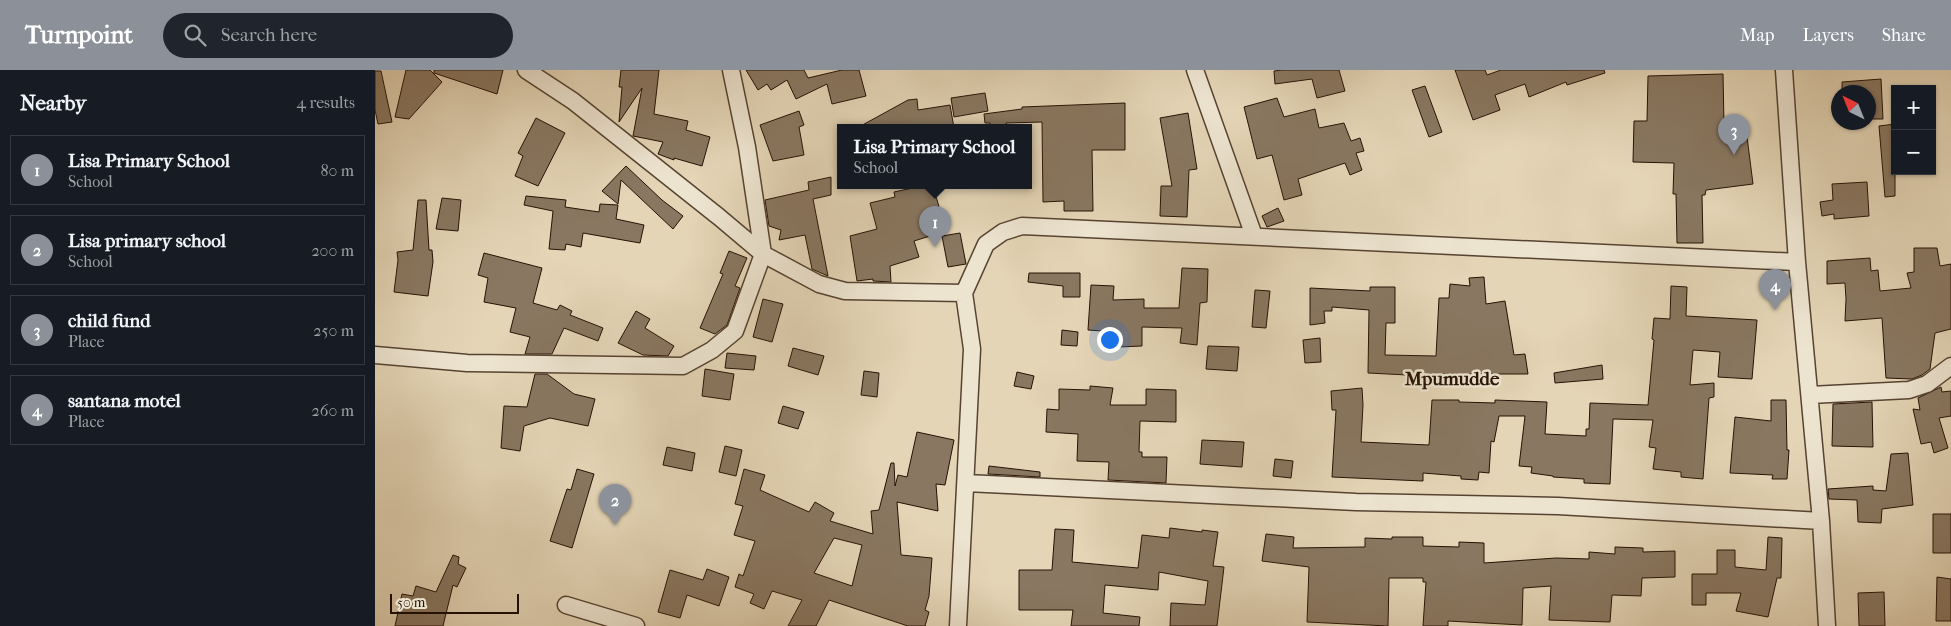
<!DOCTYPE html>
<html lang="en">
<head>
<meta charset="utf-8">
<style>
  body { margin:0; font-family:"IM FELL French Canon",serif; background:#20242c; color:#f1f3f6 }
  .controls { position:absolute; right:15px; top:15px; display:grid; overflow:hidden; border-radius:0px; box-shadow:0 1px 4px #0004 }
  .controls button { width:45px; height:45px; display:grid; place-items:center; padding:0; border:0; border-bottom:1px solid #363941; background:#171b24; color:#f1f3f6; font:25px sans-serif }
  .compass { position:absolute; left:1456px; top:15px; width:45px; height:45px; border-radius:50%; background:#171b24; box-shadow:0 1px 4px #0004; rotate:317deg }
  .scale { position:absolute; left:15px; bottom:12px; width:129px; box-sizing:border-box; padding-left:5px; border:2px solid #261205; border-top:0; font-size:14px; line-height:18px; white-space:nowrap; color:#261205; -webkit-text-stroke:4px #ede4d0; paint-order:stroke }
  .you { position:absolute; left:734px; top:269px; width:18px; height:18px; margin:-12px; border:4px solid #fff; border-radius:50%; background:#1a73e8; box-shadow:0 0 0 8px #1a73e833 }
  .badge { display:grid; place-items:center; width:32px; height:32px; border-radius:50%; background:#8c9099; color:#fff; font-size:16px; font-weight:700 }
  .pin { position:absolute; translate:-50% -41px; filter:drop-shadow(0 1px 2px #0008) }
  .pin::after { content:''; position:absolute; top:26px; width:18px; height:15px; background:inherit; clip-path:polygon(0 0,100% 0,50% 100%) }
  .popup { position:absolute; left:462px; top:54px; width:195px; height:65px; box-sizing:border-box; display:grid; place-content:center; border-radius:0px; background:#171b24; filter:drop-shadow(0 1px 4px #0005); font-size:16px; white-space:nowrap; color:#9ea1a6 }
  .popup b { font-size:19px; color:#f1f3f6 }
  .popup::after { content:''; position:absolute; left:50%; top:100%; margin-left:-10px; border:10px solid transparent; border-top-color:#171b24 }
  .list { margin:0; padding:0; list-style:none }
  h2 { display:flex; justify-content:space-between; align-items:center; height:65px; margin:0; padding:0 20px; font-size:21px }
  h2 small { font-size:16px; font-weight:400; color:#9ea1a6 }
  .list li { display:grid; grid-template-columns:32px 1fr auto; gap:15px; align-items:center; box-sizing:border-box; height:70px; margin:0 10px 10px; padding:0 10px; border:1px solid #363941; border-radius:0px }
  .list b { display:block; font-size:19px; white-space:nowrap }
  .list p { margin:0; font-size:16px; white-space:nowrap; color:#9ea1a6 }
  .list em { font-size:16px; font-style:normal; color:#9ea1a6 }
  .icon { flex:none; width:28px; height:28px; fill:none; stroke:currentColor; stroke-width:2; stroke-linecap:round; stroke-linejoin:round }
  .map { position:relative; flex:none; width:1576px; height:556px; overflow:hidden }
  header { display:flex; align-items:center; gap:30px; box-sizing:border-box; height:70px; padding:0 25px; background:#8c9099; color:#fff }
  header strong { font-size:24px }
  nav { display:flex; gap:28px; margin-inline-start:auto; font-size:18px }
  .search { width:350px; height:45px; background:#20242c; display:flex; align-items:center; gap:12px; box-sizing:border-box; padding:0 18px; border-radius:28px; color:#9ea1a6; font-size:19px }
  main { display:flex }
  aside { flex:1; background:#171b24 }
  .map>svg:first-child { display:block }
  .building { fill:#897761; stroke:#261205; fill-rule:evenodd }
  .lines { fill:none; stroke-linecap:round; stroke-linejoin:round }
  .minor-casing { stroke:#564331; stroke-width:19 }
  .minor { stroke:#ede4d0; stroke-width:16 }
  .labels { text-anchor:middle; stroke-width:5; stroke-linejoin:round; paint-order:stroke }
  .quarter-label { font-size:19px; font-weight:bold; fill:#261205; stroke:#ede4d0 }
</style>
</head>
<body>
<header>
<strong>Turnpoint</strong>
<div class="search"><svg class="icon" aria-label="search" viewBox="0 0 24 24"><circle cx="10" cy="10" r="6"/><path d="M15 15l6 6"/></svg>Search here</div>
<nav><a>Map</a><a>Layers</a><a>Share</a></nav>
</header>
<main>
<aside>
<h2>Nearby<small>4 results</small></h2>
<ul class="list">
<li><span class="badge">1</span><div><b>Lisa Primary School</b><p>School</p></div><em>80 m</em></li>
<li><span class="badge">2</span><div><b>Lisa primary school</b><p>School</p></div><em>200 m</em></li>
<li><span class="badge">3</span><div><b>child fund</b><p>Place</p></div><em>250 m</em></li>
<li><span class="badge">4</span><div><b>santana motel</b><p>Place</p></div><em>260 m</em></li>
</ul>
</aside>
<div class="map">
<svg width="1576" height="556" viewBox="0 0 1576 556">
  <rect width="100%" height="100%" fill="#e4d5b6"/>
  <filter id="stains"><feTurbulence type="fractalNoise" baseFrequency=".004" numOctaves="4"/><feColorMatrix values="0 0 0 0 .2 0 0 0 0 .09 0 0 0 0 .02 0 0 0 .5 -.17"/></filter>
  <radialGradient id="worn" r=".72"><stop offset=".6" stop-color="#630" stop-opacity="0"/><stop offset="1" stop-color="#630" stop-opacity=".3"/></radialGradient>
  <!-- building -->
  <path class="building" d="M 31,0 L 55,0 L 67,12 L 34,49 L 20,47 Z
    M 59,0 L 128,0 L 122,24 L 59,3 Z
    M 246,0 L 284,0 L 279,44 L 313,51 L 311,60 L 335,67 L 327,96 L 299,88 L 299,90 L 283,84 L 288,72 L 258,66 L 267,18 L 244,52 L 247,17 L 244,17 Z
    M 371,0 L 429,0 L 433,8 L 467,0 L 484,0 L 491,26 L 457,34 L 452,14 L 421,29 L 412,10 L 396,20 L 392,14 L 383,20 Z
    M 907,0 L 964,0 L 970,21 L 942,28 L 937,9 L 900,14 L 899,1 Z
    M 1080,0 L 1110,0 L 1112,5 L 1126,0 L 1229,0 L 1230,3 L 1192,15 L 1191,12 L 1154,27 L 1150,14 L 1120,25 L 1125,40 L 1098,50 Z
    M 0,1 L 6,1 L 17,52 L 3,54 L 0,40 Z
    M 1348,4 L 1349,54 L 1370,51 L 1378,114 L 1331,120 L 1330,125 L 1327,125 L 1328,173 L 1302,173 L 1301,124 L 1298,124 L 1299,93 L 1258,92 L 1259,51 L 1272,51 L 1273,6 Z
    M 1506,9 L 1508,49 L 1494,49 L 1494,22 L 1467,22 L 1467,12 Z
    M 1050,16 L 1067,62 L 1054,67 L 1037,20 Z
    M 610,23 L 613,41 L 579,47 L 576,28 Z
    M 902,28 L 909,47 L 940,39 L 944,58 L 969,53 L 976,71 L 985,68 L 989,81 L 981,83 L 987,100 L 975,105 L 970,93 L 923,109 L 927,125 L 909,130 L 897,85 L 882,89 L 869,37 Z
    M 542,29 L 543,40 L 575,35 L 579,58 L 482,58 L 533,30 Z
    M 750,33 L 750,80 L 717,80 L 718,141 L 689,141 L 689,131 L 668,132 L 667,52 L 631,53 L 632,58 L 616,58 L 615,53 L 610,53 L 609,44 L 647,39 L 647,37 Z
    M 424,41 L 429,55 L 424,57 L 429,85 L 398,91 L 385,55 Z
    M 813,43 L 822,99 L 814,100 L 812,147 L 785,146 L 786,116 L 797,116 L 785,48 Z
    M 161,48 L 190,63 L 163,116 L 140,106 L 148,86 L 143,83 Z
    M 1520,54 L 1520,126 L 1510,127 L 1504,56 Z
    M 251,96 L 287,130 L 308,146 L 298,159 L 246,110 L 243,134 L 227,121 Z
    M 456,107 L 456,125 L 438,129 L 453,206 L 437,199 L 430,165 L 404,170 L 406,160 L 394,156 L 390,130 L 434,120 L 433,112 Z
    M 1492,112 L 1494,146 L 1459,149 L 1459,144 L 1447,146 L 1445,132 L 1458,130 L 1457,114 Z
    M 547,116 L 558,116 L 571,161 L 539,171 L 544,187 L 515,196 L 516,212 L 498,211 L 498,209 L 482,211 L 475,166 L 502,159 L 495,133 L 520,127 L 519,122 Z
    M 151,126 L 191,130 L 190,137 L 224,142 L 225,134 L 243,135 L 241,149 L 269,155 L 265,173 L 208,163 L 206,177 L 191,174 L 190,180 L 174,179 L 178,141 L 149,135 Z
    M 67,128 L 86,130 L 83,161 L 61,159 Z
    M 43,130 L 51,130 L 54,180 L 57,180 L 58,192 L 53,226 L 19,222 L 23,190 L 22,182 L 38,180 Z
    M 903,138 L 909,151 L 892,157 L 887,146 Z
    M 585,163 L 591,194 L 573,197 L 567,166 Z
    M 1539,178 L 1562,178 L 1565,196 L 1576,194 L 1576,259 L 1560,263 L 1555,299 L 1547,305 L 1537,309 L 1511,308 L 1507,248 L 1470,251 L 1471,229 L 1470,213 L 1452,214 L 1452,191 L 1495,188 L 1496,201 L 1503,200 L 1505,221 L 1536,218 L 1532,203 L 1539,202 Z
    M 354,181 L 372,188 L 360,216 L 365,218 L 352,255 L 340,264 L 325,258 L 348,204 L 345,203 Z
    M 109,183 L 167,198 L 158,233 L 182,240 L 185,235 L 197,241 L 195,245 L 228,258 L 223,271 L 189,258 L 177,284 L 150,284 L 155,267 L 135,262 L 141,238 L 109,232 L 113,208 L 103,205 Z
    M 807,198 L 833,199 L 832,232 L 825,233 L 822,275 L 805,273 L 807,258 L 767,257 L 767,276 L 743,277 L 742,262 L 713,260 L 716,215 L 739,216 L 738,230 L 769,229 L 769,238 L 804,238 Z
    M 654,203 L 705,203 L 705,227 L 688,227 L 688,216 L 653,212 Z
    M 1109,207 L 1111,234 L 1130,231 L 1139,285 L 1150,284 L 1153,304 L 1052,304 L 1052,306 L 993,303 L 994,240 L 957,237 L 957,241 L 949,241 L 950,253 L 935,255 L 935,218 L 995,221 L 995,217 L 1020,217 L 1020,253 L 1011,253 L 1010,285 L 1061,286 L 1064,228 L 1074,228 L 1075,214 L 1095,216 L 1094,208 Z
    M 1296,216 L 1312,217 L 1311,246 L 1382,250 L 1377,309 L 1343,307 L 1345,282 L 1318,280 L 1315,315 L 1339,313 L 1339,327 L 1334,328 L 1328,409 L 1306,407 L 1306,402 L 1278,399 L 1281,378 L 1274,377 L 1278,350 L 1238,349 L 1235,414 L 1209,413 L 1209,409 L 1178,407 L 1178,406 L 1156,403 L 1157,397 L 1144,396 L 1150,346 L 1124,346 L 1119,372 L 1116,371 L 1114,403 L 1104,402 L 1103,410 L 1086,409 L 1086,406 L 1048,403 L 1048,411 L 957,407 L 961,340 L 957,340 L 956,321 L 987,318 L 988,335 L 986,372 L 1054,375 L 1057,330 L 1084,330 L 1084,332 L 1120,333 L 1120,330 L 1172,332 L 1170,364 L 1211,366 L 1211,359 L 1214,359 L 1215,333 L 1273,335 L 1279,270 L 1277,269 L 1279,248 L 1295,249 Z
    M 880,220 L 895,221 L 891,258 L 877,257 Z
    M 388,229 L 408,234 L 397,272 L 378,267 Z
    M 261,241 L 275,249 L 270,258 L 299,276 L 293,286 L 268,285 L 243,273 Z
    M 687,260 L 703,262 L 702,276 L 686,275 Z
    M 945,268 L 946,292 L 930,293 L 928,270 Z
    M 833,276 L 864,277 L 862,301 L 831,299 Z
    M 418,278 L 449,286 L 443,305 L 413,296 Z
    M 352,283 L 381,286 L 379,300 L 350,298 Z
    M 1227,295 L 1228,309 L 1180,313 L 1179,303 Z
    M 330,299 L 359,304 L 355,330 L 327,326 Z
    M 489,301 L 504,303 L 502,327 L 486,325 Z
    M 642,302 L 659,306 L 656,319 L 639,316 Z
    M 160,304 L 172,304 L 199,324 L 220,329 L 213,356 L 175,348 L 149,356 L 145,381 L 126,378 L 129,336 L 152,337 Z
    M 715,316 L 738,318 L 735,335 L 771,335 L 771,319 L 801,320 L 801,352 L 765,351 L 764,382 L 767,382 L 767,387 L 792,387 L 791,413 L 733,410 L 734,392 L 702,391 L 703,364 L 671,362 L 672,339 L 684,340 L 684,319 L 715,320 Z
    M 1566,317 L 1567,322 L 1576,321 L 1576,346 L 1564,348 L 1573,378 L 1559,383 L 1556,372 L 1546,374 L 1538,339 L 1545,340 L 1543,328 Z
    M 1396,330 L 1411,330 L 1412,380 L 1414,380 L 1412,409 L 1397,409 L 1398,405 L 1355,403 L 1360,347 L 1396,351 Z
    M 1497,332 L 1498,377 L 1457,376 L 1458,334 Z
    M 408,336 L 429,342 L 423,359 L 403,353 Z
    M 542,362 L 579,370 L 570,415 L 561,414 L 563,441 L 522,432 L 526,485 L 557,488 L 554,526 L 550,540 L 554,542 L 550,556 L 533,556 L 454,530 L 441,556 L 413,556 L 427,530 L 397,521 L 389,539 L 375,533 L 379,524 L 360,517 L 364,504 L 368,506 L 380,471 L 359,465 L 368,436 L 360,434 L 369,399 L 390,405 L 385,420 L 434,442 L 440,432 L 459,443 L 455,451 L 498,464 L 496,441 L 504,440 L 516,393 L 519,393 L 520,416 L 523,405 L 532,407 ZM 459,468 L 487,475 L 477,516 L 439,503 Z
    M 827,370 L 869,372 L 867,397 L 825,394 Z
    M 350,376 L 367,380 L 361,406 L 344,402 Z
    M 292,377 L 320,383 L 317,401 L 288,395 Z
    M 1533,383 L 1538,435 L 1507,439 L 1506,453 L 1483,452 L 1482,430 L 1454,429 L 1453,419 L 1498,416 L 1498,420 L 1511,421 L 1516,384 Z
    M 900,389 L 918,391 L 916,408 L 898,406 Z
    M 614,396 L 665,402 L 665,407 L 613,404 Z
    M 202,399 L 219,404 L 197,478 L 175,471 L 192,419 L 196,420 Z
    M 1558,444 L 1576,444 L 1576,483 L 1558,483 Z
    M 795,458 L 827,462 L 827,460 L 843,462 L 838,496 L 849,497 L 842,556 L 795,556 L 796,533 L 830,535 L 833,511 L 784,502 L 783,520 L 730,515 L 728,543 L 765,547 L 764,556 L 696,556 L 698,540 L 644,540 L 644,500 L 677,500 L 680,459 L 699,460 L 697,492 L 763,498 L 767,465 L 794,468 Z
    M 891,464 L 919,467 L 918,478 L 990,477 L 990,468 L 1017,469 L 1017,467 L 1048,467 L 1048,476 L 1084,477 L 1084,472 L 1109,473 L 1109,493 L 1181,488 L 1214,489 L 1214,482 L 1240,484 L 1240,477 L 1268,478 L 1268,482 L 1300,481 L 1300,507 L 1267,508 L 1266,526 L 1237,525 L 1235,552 L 1174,550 L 1176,516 L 1148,518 L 1147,555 L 1073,551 L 1073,556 L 1048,556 L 1051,512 L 1048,512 L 1048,508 L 1014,508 L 1013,556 L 932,552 L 934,497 L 887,491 Z
    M 1393,467 L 1407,468 L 1406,508 L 1402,508 L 1393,547 L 1361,541 L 1366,523 L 1331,523 L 1331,535 L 1317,535 L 1317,504 L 1342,504 L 1342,480 L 1360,480 L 1360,497 L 1391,500 Z
    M 78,485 L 84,487 L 83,494 L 91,498 L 82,517 L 78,515 L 68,556 L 20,556 L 27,524 L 38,526 L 41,516 L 61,522 Z
    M 332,499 L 354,507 L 344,536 L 312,525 L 305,548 L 283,542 L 295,500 L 328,510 Z
    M 1562,507 L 1576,509 L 1576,551 L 1561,551 Z
    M 1509,522 L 1510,556 L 1484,556 L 1483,523 Z"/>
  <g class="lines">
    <defs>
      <path id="minor" d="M 151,0 L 198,31 L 344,147 L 388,184 L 444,214 L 470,221 L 589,223
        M 820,0 L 879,166
        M 1409,0 L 1422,192 L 1446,451 L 1452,556
        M 0,285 L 92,293 L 308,296 L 337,280 L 360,261 L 388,184 L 372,77 L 356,0
        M 1435,325 L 1534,320 L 1552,314 L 1576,296
        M 591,413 L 981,432 L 1183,436 L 1446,451
        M 191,535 L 261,556
        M 583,556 L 597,279 L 589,223 L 611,174 L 628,162 L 647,156 L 1422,192"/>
    </defs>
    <!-- minor casing -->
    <use href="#minor" class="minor-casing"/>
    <!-- minor -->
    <use href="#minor" class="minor"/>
  </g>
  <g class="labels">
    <!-- quarter labels -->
    <g class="quarter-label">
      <text x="1077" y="315">Mpumudde</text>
    </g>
  </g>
  <rect width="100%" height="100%" filter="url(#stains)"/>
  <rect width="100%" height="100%" fill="url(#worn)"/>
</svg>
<div class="controls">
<button>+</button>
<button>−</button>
</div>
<svg class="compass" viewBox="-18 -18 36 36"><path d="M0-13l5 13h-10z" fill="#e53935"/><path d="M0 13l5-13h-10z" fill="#9ea1a6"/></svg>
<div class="scale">50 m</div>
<div class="you"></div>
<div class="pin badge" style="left:560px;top:177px">1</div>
<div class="popup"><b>Lisa Primary School</b>School</div>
<div class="pin badge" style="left:240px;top:455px">2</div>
<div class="pin badge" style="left:1359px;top:85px">3</div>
<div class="pin badge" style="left:1400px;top:240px">4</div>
</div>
</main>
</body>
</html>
